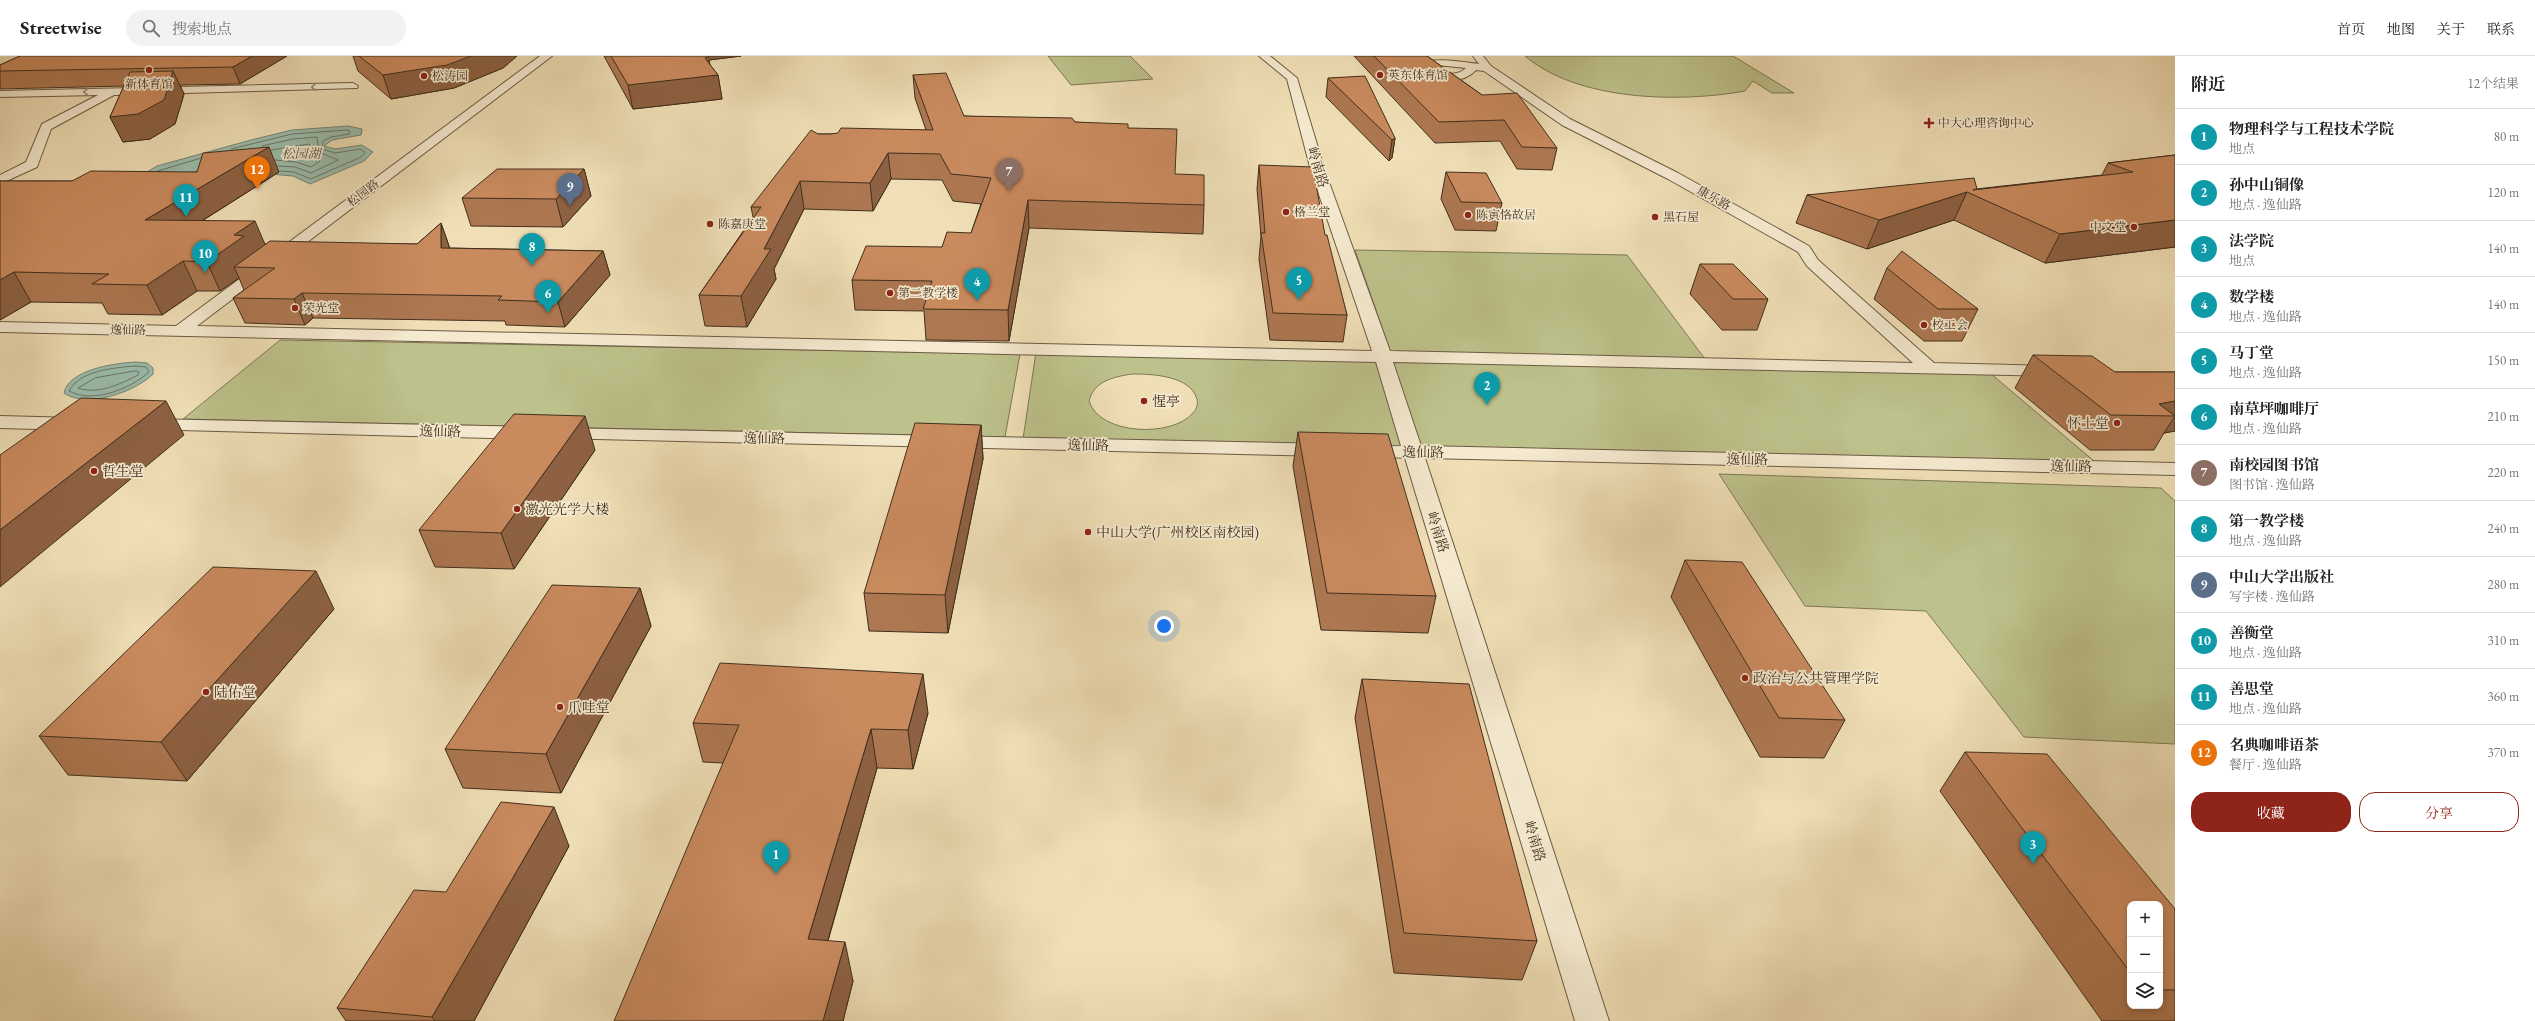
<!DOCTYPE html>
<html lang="zh">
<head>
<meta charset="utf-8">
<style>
  body { margin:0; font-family:"EB Garamond","Noto Serif SC",serif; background:#f2f2f2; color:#222 }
  .controls { position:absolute; right:12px; bottom:12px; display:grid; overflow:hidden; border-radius:8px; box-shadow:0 2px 6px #0003 }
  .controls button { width:36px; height:36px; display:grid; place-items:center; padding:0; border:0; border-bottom:1px solid #e0e0e0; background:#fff; color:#222; font:20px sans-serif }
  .you { position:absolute; left:1164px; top:570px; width:14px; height:14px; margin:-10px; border:3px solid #fff; border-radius:50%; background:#1a73e8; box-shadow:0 0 0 6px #1a73e833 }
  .badge { display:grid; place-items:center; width:26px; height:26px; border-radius:50%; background:#8f2418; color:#fff; font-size:13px; font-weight:700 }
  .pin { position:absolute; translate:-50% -33px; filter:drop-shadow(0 1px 2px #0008) }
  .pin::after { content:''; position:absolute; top:21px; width:14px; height:12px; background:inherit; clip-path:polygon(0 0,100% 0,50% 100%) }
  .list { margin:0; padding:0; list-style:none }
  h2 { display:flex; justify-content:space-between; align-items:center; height:52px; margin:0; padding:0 16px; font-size:17px }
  h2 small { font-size:13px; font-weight:400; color:#767676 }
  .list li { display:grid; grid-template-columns:26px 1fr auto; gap:12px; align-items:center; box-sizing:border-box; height:56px; padding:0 16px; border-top:1px solid #e0e0e0 }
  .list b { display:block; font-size:15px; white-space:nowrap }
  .list p { margin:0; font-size:13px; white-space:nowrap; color:#767676 }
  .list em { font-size:13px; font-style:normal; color:#767676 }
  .actions { display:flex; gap:8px; padding:12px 16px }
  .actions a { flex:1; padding:9px 0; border:1px solid #8f2418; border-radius:16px; text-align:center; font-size:14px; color:#8f2418 }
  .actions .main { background:#8f2418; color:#fff }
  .icon { flex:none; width:22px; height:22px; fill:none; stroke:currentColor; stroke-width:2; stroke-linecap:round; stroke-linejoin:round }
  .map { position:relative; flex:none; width:2175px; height:965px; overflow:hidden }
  header { display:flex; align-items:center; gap:24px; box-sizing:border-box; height:56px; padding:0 20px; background:#fff; border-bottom:1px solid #e0e0e0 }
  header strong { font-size:19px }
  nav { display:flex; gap:22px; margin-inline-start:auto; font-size:14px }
  .search { width:280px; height:36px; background:#f2f2f2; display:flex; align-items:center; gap:10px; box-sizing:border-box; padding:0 14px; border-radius:22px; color:#767676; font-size:15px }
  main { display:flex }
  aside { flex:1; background:#fff }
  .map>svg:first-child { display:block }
  .green { fill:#bdc18b; stroke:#7e7854; fill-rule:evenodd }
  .water { fill:#9abdad; stroke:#768473 }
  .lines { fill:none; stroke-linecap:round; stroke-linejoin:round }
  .shore { stroke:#6d7665; stroke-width:1 }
  .minor-casing { stroke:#6c5b43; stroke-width:2 }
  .minor { fill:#f5ead0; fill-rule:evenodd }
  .wall { fill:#ad7751; stroke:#402f1d; fill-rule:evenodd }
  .shaded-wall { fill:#8d6142; stroke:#402f1d }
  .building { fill:#c98a5e; stroke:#402f1d }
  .oneway { stroke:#9a8c76 }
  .poi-dot { fill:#8f2418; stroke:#f5ead0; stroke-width:1.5 }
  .labels { text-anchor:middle; stroke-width:3.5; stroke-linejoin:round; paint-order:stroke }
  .far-poi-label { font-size:12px; fill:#402f1d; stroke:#f5ead0; text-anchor:start }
  .far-street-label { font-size:12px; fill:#402f1d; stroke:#f5ead0 }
  .far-water-label { font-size:13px; font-style:italic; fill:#565241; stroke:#f5ead0 }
  .street-label { font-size:14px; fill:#402f1d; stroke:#f5ead0 }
  .poi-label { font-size:14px; fill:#402f1d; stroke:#f5ead0; text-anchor:start }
</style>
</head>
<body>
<header>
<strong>Streetwise</strong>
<div class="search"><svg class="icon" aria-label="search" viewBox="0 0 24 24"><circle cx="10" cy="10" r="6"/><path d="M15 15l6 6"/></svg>搜索地点</div>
<nav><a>首页</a><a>地图</a><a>关于</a><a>联系</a></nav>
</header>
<main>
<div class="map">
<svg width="2175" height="965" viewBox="0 0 2175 965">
  <rect width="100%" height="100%" fill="#f0dfb6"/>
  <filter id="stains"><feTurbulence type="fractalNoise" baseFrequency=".005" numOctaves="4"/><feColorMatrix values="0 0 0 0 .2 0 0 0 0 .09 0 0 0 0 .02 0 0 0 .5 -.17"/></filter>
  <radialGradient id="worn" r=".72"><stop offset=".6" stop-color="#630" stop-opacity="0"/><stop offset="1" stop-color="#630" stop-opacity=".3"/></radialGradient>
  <!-- green -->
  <path class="green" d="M 1048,0 L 1130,0 L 1153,23 L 1071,29 Z
    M 1525,0 L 1733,0 L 1794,37 L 1772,37 L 1753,25 L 1745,35 C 1679,47 1578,45 1525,0 Z
    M 1355,194 L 1627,199 L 1705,303 L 1391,297 Z
    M 280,284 L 1020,298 L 1005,381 L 183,363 Z
    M 1036,296 L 1377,303 L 1404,392 L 1023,383 ZM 1132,318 C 1151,318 1190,319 1197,343 C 1198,348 1197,353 1193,357 C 1172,382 1099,379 1089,345 C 1094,325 1113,321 1132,318 Z
    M 1388,303 L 1990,317 L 2094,405 L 1419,392 Z
    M 1719,418 L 2161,432 L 2175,445 L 2175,688 L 2024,681 L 1926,555 L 1805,550 Z"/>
  <!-- water -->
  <path class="water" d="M 348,70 L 362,73 L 361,79 L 332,84 L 324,90 L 335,93 L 362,89 L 373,96 L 364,105 L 310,128 L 293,120 L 270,118 L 126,129 L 157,110 L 251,84 L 292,74 Z
    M 136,306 L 147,307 L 153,312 L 153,318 C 135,336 87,353 64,337 C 69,313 116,307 136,306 Z"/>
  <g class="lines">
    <!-- shore -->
    <path class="shore" d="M 262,90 L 293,83 L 317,81 L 319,96 L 338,104 L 311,117 L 295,111 L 278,110
      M 231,93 L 292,78 L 347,74 L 350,75 L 349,78 L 331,81 L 323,85 L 322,93 L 335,97 L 360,93 L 365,96 L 361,101 L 311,123 L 294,116 L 280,115
      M 271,94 L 309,88 L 313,98 L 320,105 L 311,111 L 296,106 L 275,104
      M 158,115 L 201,102
      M 135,310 L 146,311 L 149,316 C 130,333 93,348 69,335 C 80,314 114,312 135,310 Z
      M 135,315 L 139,316 L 138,319 C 121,328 97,339 78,332 L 95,322 Z"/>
    <defs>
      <path id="minor" d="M 540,0 L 552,0 L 197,270 L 1372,295 L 1311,115 L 1287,23 L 1259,0 L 1270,0 L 1297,22 L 1325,115 L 1390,295 L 1913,307 L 1807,210 L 1798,196 L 1668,123 L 1562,69 L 1484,15 L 1476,14 C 1461,30 1432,26 1419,9 C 1431,0 1463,6 1479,8 L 1473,0 L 1483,0 L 1491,10 L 1570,63 L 1678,117 L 1809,190 L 1818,204 L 1934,307 L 2054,310 L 2060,311 L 2063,315 L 2060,319 L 2054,320 L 1393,306 L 1421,390 L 2175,407 L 2175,419 L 1425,402 L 1609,965 L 1575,965 L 1405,402 L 1357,399 L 1354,395 L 1357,391 L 1401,390 L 1376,306 L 0,276 L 0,266 L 176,270 ZM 1437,9 L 1466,12 C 1456,22 1441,17 1431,10 Z
        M 353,27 L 358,30 L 357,32 L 114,39 L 51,73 L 37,111 L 0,128 L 0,119 L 26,106 L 42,68 L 98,39 L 0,41 L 0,35 Z
        M 0,360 L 76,362 L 83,364 L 86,368 L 83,372 L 76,374 L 0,372 Z
        M 149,363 L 528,371 L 535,373 L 538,377 L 535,381 L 528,383 L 142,373 L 139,369 L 142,365 Z
        M 561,372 L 1326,388 L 1333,390 L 1336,394 L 1333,398 L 1326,400 L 554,382 L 551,378 L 554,374 Z"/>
    </defs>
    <!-- minor casing -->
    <use href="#minor" class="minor-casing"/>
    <!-- minor -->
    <use href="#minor" class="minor"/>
  </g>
  <!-- wall -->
  <path class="wall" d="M 20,0 L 287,0 L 240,28 L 180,29 L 184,38 L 175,68 L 150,83 L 123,86 L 110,61 L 124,30 L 0,33 L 0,9 Z
    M 353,0 L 517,0 L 503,12 L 454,32 L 391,43 L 358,15 Z
    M 604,0 L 741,0 L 709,4 L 710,9 L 718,19 L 722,43 L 633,53 Z
    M 1354,0 L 1427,0 L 1557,92 L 1552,114 L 1517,113 L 1500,85 L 1435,87 Z
    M 913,19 L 964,60 L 1075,66 L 1128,72 L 1175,118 L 1204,149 L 1203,178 L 1029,172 L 1009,285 L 926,284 L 924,255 L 855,254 L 852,224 L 942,191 L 971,177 L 981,148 L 953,145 L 942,124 L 891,123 L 873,155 L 804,153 L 774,213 L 776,223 L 747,271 L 705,270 L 699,239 L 753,161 L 751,151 L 818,78 L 830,78 L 926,74 L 915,42 Z
    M 1328,22 L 1395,82 L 1392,102 L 1389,105 L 1326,41 Z
    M 2175,99 L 2175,191 L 2045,207 L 1954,164 L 1867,193 L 1796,167 L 1807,139 L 1976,133 L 2102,119 L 2108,107 Z
    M 1259,109 L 1325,179 L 1347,259 L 1343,286 L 1270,284 L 1259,203 L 1261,180 L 1257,133 Z
    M 584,113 L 591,140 L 563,171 L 471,170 L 462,142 Z
    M 197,116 L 279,116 L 202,165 L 265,188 L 417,188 L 441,167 L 449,190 L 449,192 L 603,195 L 610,219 L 565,271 L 506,269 L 505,265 L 313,262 L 305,269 L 245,267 L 233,242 L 244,234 L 239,222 L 220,235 L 197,235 L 162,259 L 108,258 L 102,247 L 31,246 L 0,264 L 0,125 L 72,125 Z
    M 1446,116 L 1502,147 L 1496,175 L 1455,174 L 1441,143 Z
    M 1700,208 L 1768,243 L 1757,274 L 1722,274 L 1690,238 Z
    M 1887,212 L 1978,253 L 1962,285 L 1924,285 L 1874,243 Z
    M 2033,299 L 2115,316 L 2175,316 L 2175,375 L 2164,377 L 2154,394 L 2090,394 L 2015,332 Z
    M 981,369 L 983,403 L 948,577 L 869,575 L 864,537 Z
    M 1298,376 L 1436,540 L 1428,577 L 1321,574 L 1293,410 Z
    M 595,394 L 514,513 L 435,511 L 419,474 Z
    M 1685,504 L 1845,664 L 1824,702 L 1760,701 L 1671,541 Z
    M 640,532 L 651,570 L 561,737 L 463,732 L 445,693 Z
    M 334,553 L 187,725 L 68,719 L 39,680 Z
    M 1362,623 L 1537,885 L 1522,924 L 1394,917 L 1355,662 Z
    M 928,657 L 913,713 L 877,712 L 828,885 L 853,925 L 843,965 L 723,707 L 703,706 L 693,667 Z
    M 1965,696 L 2175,853 L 2175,965 L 2102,965 L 1940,735 ZM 2130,848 L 2160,848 L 2160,950 L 2130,950 Z
    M 569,790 L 474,965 L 346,965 L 337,952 L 446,836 Z"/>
  <!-- shaded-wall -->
  <path class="shaded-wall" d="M 252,0 L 287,0 L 240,28 L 233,11 Z
    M 471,0 L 517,0 L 503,12 L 454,32 L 391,43 L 383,19 Z
    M 697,0 L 741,0 L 709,4 L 712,20 L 718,19 L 722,43 L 633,53 L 628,29 Z
    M 173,15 L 184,38 L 175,68 L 150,83 L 123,86 L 110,61 Z
    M 1395,82 L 1392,102 L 1389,105 L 1392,84 Z
    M 269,91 L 279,116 L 159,192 L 145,164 Z
    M 888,97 L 891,123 L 873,155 L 870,127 Z
    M 584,113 L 591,140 L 563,171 L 556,143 Z
    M 800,125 L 804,153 L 774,213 L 776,223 L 747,271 L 741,240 L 764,193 Z
    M 1967,136 L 1954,164 L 1867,193 L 1879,164 Z
    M 1028,144 L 1029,172 L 1009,285 L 1008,254 Z
    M 2175,164 L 2175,191 L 2045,207 L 2060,178 Z
    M 255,165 L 267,193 L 234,211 L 239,222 L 220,235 L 207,206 L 234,179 Z
    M 441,167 L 449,190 L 449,215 L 441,192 Z
    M 603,195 L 610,219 L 565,271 L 558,246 Z
    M 183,205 L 197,235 L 162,259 L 147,229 Z
    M 14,216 L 31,246 L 0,264 L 0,224 Z
    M 302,237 L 313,262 L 305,269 L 294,243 Z
    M 166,345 L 184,379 L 0,531 L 0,474 Z
    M 2175,345 L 2175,360 L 2159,348 Z
    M 585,360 L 595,394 L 514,513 L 501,477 Z
    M 2175,360 L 2175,375 L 2164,377 Z
    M 981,369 L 983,403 L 948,577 L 945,539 Z
    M 316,515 L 334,553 L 187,725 L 161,686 Z
    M 640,532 L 651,570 L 561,737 L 546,698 Z
    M 923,618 L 928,657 L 913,713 L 908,674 Z
    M 871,673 L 877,712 L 817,922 L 808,883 Z
    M 554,751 L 569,790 L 474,965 L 435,965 L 432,961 Z
    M 845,886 L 853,925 L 843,965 L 823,965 Z"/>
  <!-- building -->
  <path class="building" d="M 20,0 L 252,0 L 233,11 L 0,15 L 0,9 Z
    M 359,0 L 471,0 L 447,9 L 383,19 Z
    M 611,0 L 708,0 L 709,1 L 705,2 L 718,19 L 628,29 Z
    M 1374,0 L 1427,0 L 1482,39 L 1517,37 L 1557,92 L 1522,91 L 1504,64 L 1439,66 Z
    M 173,15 L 164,44 L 138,58 L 110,61 L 130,16 Z
    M 946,17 L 964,60 L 1072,62 L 1075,66 L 1128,68 L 1128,72 L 1177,73 L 1175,118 L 1204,119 L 1204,149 L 1028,144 L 1008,254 L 923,253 L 932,225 L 852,224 L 866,190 L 942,191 L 947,176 L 971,177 L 991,122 L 951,118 L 940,98 L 888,97 L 870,127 L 800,125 L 764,193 L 771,193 L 741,240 L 699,239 L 761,151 L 751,151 L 811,74 L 818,78 L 830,78 L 838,77 L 841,72 L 933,74 L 913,19 Z
    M 1365,20 L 1395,82 L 1392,84 L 1328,22 Z
    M 269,91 L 145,164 L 255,165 L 234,179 L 244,180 L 207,206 L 183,205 L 147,229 L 92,228 L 109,218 L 14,216 L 0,224 L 0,125 L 72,125 L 91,115 L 197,116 L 203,97 Z
    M 2175,99 L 2175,164 L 2060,178 L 1967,136 L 1879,164 L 1807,139 L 1974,122 L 1977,133 L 1973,134 L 2133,116 L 2108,107 Z
    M 1259,109 L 1313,111 L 1325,179 L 1327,179 L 1347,259 L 1273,257 L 1261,177 L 1265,177 Z
    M 497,113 L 584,113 L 556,143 L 462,142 Z
    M 1446,116 L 1486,117 L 1502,147 L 1461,146 Z
    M 441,167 L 441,192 L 603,195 L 558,246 L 498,244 L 502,240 L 302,237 L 294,243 L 233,242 L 275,212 L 234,211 L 270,185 L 417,188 Z
    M 1902,195 L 1978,253 L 1938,253 L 1887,212 Z
    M 1700,208 L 1733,208 L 1768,243 L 1733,243 Z
    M 2033,299 L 2092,300 L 2115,316 L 2175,316 L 2175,345 L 2159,348 L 2175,360 L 2111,359 Z
    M 81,342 L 166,345 L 0,474 L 0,399 Z
    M 514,358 L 585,360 L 501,477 L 419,474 Z
    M 915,367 L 981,369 L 945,539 L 864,537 Z
    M 1298,376 L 1388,378 L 1436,540 L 1327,537 Z
    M 1685,504 L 1742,506 L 1845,664 L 1779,662 Z
    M 213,511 L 316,515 L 161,686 L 39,680 Z
    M 552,529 L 640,532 L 546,698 L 445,693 Z
    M 720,607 L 923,618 L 908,674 L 871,673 L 808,883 L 845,886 L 823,965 L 614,965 L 739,669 L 693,667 Z
    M 1362,623 L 1469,628 L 1537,885 L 1404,877 Z
    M 1965,696 L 2047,698 L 2175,853 L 2175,934 L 2160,934 L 2160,848 L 2130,848 L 2130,916 Z
    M 501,746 L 554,751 L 432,961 L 337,952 L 414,834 L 446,836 Z"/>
  <!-- one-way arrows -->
  <defs><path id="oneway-chevron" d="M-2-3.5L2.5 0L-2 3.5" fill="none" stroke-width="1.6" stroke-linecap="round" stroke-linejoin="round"/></defs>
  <g class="oneway">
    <use href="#oneway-chevron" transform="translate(314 31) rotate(179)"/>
    <use href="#oneway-chevron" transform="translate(86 36) rotate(179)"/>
  </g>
  <!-- markers -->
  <g class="poi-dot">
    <circle cx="149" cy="14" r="4"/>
    <circle cx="1380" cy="19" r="4"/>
    <circle cx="424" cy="20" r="4"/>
    <path d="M1927 61h4v4h4v4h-4v4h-4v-4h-4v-4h4z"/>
    <circle cx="1286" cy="156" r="4"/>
    <circle cx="1468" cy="159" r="4"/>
    <circle cx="1655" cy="161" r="4"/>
    <circle cx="710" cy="168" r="4"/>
    <circle cx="2134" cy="171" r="4"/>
    <circle cx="890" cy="237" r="4"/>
    <circle cx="295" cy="252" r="4"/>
    <circle cx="1924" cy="269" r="4"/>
    <circle cx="1144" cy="345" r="4"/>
    <circle cx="2117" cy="367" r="4"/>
    <circle cx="94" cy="415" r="4"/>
    <circle cx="517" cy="453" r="4"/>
    <circle cx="1088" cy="476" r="4"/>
    <circle cx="1745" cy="622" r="4"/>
    <circle cx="206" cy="636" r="4"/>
    <circle cx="560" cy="651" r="4"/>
  </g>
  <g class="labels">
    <!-- far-poi labels -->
    <g class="far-poi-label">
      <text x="1388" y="23">英东体育馆</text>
      <text x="432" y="24">松涛园</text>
      <text x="149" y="32" text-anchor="middle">新体育馆</text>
      <text x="1938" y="71">中大心理咨询中心</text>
      <text x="1294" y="160">格兰堂</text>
      <text x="1476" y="163">陈寅恪故居</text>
      <text x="1663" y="165">黑石屋</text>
      <text x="718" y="172">陈嘉庚堂</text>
      <text x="2126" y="175" text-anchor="end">中文堂</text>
      <text x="898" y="241">第二教学楼</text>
      <text x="303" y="256">荣光堂</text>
      <text x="1932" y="273">校工会</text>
    </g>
    <!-- far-street labels -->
    <g class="far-street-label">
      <text transform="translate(363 137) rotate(-37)" y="4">松园路</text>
      <text transform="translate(1714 142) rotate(29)" y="4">康乐路</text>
      <text transform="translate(128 274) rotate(1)" y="4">逸仙路</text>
    </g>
    <!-- far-water labels -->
    <g class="far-water-label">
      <text x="301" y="102">松园湖</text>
    </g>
    <!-- street labels -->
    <g class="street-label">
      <text transform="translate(1318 111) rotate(73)" y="5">岭南路</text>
      <text transform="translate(440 375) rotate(1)" y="5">逸仙路</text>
      <text transform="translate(764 382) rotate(1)" y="5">逸仙路</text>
      <text transform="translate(1088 389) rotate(1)" y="5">逸仙路</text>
      <text transform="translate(1423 396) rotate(1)" y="5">逸仙路</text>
      <text transform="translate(1747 403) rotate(1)" y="5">逸仙路</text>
      <text transform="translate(2071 410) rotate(1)" y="5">逸仙路</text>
      <text transform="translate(1438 476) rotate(72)" y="5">岭南路</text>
      <text transform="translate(1535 785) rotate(73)" y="5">岭南路</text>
    </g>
    <!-- poi labels -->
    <g class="poi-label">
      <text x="1152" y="350">惺亭</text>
      <text x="2109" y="372" text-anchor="end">怀士堂</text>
      <text x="102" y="420">哲生堂</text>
      <text x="525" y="458">激光光学大楼</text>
      <text x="1096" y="481">中山大学(广州校区南校园)</text>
      <text x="1753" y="627">政治与公共管理学院</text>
      <text x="214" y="641">陆佑堂</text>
      <text x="568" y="656">爪哇堂</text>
    </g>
  </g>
  <rect width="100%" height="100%" filter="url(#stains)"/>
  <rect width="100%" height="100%" fill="url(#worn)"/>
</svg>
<div class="controls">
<button>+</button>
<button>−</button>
<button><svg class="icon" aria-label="layers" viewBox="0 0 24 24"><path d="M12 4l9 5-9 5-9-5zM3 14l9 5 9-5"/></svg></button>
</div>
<div class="you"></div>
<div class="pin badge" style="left:776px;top:818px;background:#0f9aa8">1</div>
<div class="pin badge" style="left:1487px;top:349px;background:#0f9aa8">2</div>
<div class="pin badge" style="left:2033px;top:808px;background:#0f9aa8">3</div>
<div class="pin badge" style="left:977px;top:245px;background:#0f9aa8">4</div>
<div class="pin badge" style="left:1299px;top:244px;background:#0f9aa8">5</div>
<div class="pin badge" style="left:548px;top:257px;background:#0f9aa8">6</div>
<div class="pin badge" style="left:1009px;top:135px;background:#8d6e63">7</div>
<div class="pin badge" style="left:532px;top:210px;background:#0f9aa8">8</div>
<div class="pin badge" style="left:570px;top:150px;background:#5c6f8a">9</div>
<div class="pin badge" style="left:205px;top:217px;background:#0f9aa8">10</div>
<div class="pin badge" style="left:186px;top:161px;background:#0f9aa8">11</div>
<div class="pin badge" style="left:257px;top:133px;background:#e8710a">12</div>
</div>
<aside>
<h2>附近<small>12个结果</small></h2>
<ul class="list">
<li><span class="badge" style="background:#0f9aa8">1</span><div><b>物理科学与工程技术学院</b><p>地点</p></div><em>80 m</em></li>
<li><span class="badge" style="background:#0f9aa8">2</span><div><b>孙中山铜像</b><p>地点 · 逸仙路</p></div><em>120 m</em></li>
<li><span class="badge" style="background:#0f9aa8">3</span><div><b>法学院</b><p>地点</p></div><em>140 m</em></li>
<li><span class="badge" style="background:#0f9aa8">4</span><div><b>数学楼</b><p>地点 · 逸仙路</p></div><em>140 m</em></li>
<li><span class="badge" style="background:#0f9aa8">5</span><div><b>马丁堂</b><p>地点 · 逸仙路</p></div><em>150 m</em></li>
<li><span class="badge" style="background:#0f9aa8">6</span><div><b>南草坪咖啡厅</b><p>地点 · 逸仙路</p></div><em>210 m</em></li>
<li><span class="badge" style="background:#8d6e63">7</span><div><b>南校园图书馆</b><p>图书馆 · 逸仙路</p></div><em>220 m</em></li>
<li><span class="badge" style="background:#0f9aa8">8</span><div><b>第一教学楼</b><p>地点 · 逸仙路</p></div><em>240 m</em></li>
<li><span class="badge" style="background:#5c6f8a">9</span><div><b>中山大学出版社</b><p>写字楼 · 逸仙路</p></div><em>280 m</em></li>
<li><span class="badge" style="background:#0f9aa8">10</span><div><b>善衡堂</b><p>地点 · 逸仙路</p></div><em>310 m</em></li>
<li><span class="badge" style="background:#0f9aa8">11</span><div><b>善思堂</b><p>地点 · 逸仙路</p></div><em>360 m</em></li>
<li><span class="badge" style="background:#e8710a">12</span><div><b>名典咖啡语茶</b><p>餐厅 · 逸仙路</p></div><em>370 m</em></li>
</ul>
<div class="actions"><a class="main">收藏</a><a>分享</a></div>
</aside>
</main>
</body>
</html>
